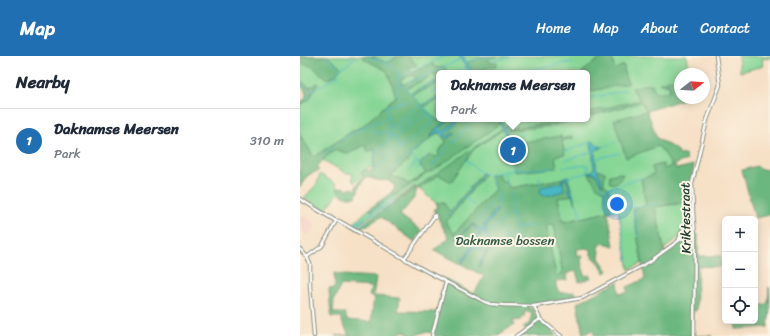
<!DOCTYPE html>
<html lang="en">
<head>
<meta charset="utf-8">
<style>
  body { margin:0; font-family:Sriracha,sans-serif; background:#f6f6f7; color:#1f2937 }
  .controls { position:absolute; right:12px; bottom:12px; display:grid; overflow:hidden; border-radius:6px; box-shadow:0 2px 10px #0003 }
  .controls button { width:36px; height:36px; display:grid; place-items:center; padding:0; border:0; border-bottom:1px solid #e0e1e3; background:#fff; color:#1f2937; font:20px sans-serif }
  .compass { position:absolute; left:374px; top:12px; width:36px; height:36px; border-radius:50%; background:#fff; box-shadow:0 2px 10px #0003; rotate:73deg }
  .you { position:absolute; left:317px; top:148px; width:14px; height:14px; margin:-10px; border:3px solid #fff; border-radius:50%; background:#1a73e8; box-shadow:0 0 0 6px #1a73e833 }
  .badge { display:grid; place-items:center; width:26px; height:26px; border-radius:50%; background:#1f6fb2; color:#fff; font-size:13px; font-weight:700 }
  .pin { position:absolute; translate:-50% -50%; border:2px solid #fff; box-shadow:0 1px 4px #0006 }
  .popup { position:absolute; left:136px; top:14px; width:154px; height:52px; box-sizing:border-box; display:grid; place-content:center; border-radius:6px; background:#fff; filter:drop-shadow(0 1px 3px #0005); font-size:13px; white-space:nowrap; color:#747a83 }
  .popup b { font-size:15px; color:#1f2937 }
  .popup::after { content:''; position:absolute; left:50%; top:100%; margin-left:-8px; border:8px solid transparent; border-top-color:#fff }
  .list { margin:0; padding:0; list-style:none }
  h2 { display:flex; justify-content:space-between; align-items:center; height:52px; margin:0; padding:0 16px; font-size:17px }
  h2 small { font-size:13px; font-weight:400; color:#747a83 }
  .list li { display:grid; grid-template-columns:26px 1fr auto; gap:12px; align-items:center; box-sizing:border-box; height:64px; padding:0 16px; border-top:1px solid #e0e1e3 }
  .list b { display:block; font-size:15px; white-space:nowrap }
  .list p { margin:0; font-size:13px; white-space:nowrap; color:#747a83 }
  .list em { font-size:13px; font-style:normal; color:#747a83 }
  .icon { flex:none; width:22px; height:22px; fill:none; stroke:currentColor; stroke-width:2; stroke-linecap:round; stroke-linejoin:round }
  .map { position:relative; flex:none; width:470px; height:280px; overflow:hidden }
  header { display:flex; align-items:center; gap:24px; box-sizing:border-box; height:56px; padding:0 20px; background:#1f6fb2; color:#fff }
  header strong { font-size:19px }
  nav { display:flex; gap:22px; margin-inline-start:auto; font-size:14px }
  main { display:flex }
  aside { flex:1; background:#fff }
  .map>svg:first-child { display:block }
  .built { fill:#f7d1c8 }
  .green { fill:#86d696; stroke:#528a65; fill-rule:evenodd }
  .forest { fill:#6cb77f; stroke:#467a5a; fill-rule:evenodd }
  .water { fill:#4ab8c4; stroke:#347a7c }
  .lines { fill:none; stroke-linecap:round; stroke-linejoin:round }
  .stream { stroke:#4ab8c4; stroke-width:1 }
  .minor-casing { stroke:#8a8e7d; stroke-width:4.5 }
  .minor { stroke:#fff; stroke-width:2.5 }
  .labels { text-anchor:middle; stroke-width:4; stroke-linejoin:round; paint-order:stroke }
  .street-label { font-size:13px; fill:#1f3d34; stroke:#fcf5e5 }
  .park-label { font-size:13px; fill:#345c48; stroke:#fcf5e5 }
</style>
</head>
<body>
<header>
<strong>Map</strong>
<nav><a>Home</a><a>Map</a><a>About</a><a>Contact</a></nav>
</header>
<main>
<aside>
<h2>Nearby<small></small></h2>
<ul class="list">
<li><span class="badge">1</span><div><b>Daknamse Meersen</b><p>Park</p></div><em>310 m</em></li>
</ul>
</aside>
<div class="map">
<svg width="470" height="280" viewBox="0 0 470 280">
  <rect width="100%" height="100%" fill="#fcf5e5"/>
  <filter id="ink" filterUnits="userSpaceOnUse"><feTurbulence type="fractalNoise" baseFrequency=".025" numOctaves="2"/><feDisplacementMap in="SourceGraphic" scale="8" xChannelSelector="R" yChannelSelector="G"/><feConvolveMatrix kernelMatrix="1 2 1 2 8 2 1 2 1" color-interpolation-filters="sRGB"/></filter>
  <filter id="wash" filterUnits="userSpaceOnUse"><feTurbulence type="fractalNoise" baseFrequency=".012" numOctaves="4" result="noise"/><feDisplacementMap in="SourceGraphic" scale="16" xChannelSelector="R" yChannelSelector="G"/><feGaussianBlur stdDeviation="0.9" result="paint"/><feColorMatrix in="noise" values="0 0 0 0 0 0 0 0 0 0 0 0 0 0 0 0 0 1.4 0 .05"/><feComposite in="paint" operator="in"/></filter>
  <g filter="url(#wash)">
    <rect width="100%" height="100%" fill="#f6e0c6"/>
    <!-- built -->
    <path class="built" d="M 0,158 L 17,168 L 11,178 L 6,179 L 0,172 Z"/>
    <!-- green -->
    <path class="green" d="M 0,0 L 387,0 L 390,18 L 380,18 L 380,29 L 377,22 L 360,28 L 369,28 L 370,34 L 359,38 L 355,36 L 353,32 L 332,32 L 347,55 L 358,90 L 365,98 L 372,111 L 364,113 L 362,108 L 352,111 L 354,117 L 346,149 L 333,153 L 342,207 L 329,214 L 318,154 L 262,166 L 258,141 L 273,139 L 267,122 L 210,132 L 202,126 L 189,119 L 195,133 L 154,178 L 134,153 L 138,151 L 136,147 L 117,131 L 56,173 L 115,131 L 114,130 L 54,172 L 52,169 L 69,153 L 72,155 L 110,129 L 81,120 L 96,40 L 64,69 L 51,76 L 14,101 L 0,79 L 0,49 L 9,44 L 18,27 L 9,32 L 0,23 ZM 139,17 L 287,17 L 287,63 L 139,63 Z
      M 438,0 L 470,0 L 470,2 L 462,3 L 463,10 L 440,16 Z
      M 65,89 L 75,95 L 74,111 L 66,113 L 61,117 L 62,118 L 54,127 L 52,123 L 53,119 L 50,117 L 46,117 L 23,104 C 36,92 31,92 48,98 Z
      M 20,118 L 36,128 L 39,137 L 25,154 L 4,142 L 17,128 Z
      M 390,146 L 391,156 L 379,181 L 364,193 L 355,151 Z
      M 254,168 L 263,219 L 256,220 L 246,170 Z"/>
    <!-- forest -->
    <path class="forest" d="M 0,0 L 27,0 L 42,12 L 37,17 L 37,18 L 28,23 L 11,10 L 3,8 L 0,11 Z
      M 62,0 L 71,0 L 88,7 L 98,0 L 108,0 L 117,9 L 108,12 L 112,17 L 132,7 L 136,12 L 144,11 L 146,14 L 138,17 L 139,27 L 112,39 L 122,49 L 139,40 L 139,43 L 124,51 L 138,65 L 140,63 L 198,63 L 201,67 L 133,115 L 127,117 L 71,155 L 69,153 L 93,135 L 95,131 C 87,121 86,126 77,124 C 73,123 70,122 66,121 L 60,129 L 56,141 C 48,141 39,142 38,132 L 43,131 L 47,134 L 52,132 L 56,134 L 56,130 L 63,120 L 61,117 L 66,113 L 68,115 L 73,114 L 75,95 L 74,93 L 68,96 L 65,89 L 48,98 C 44,97 43,95 39,94 C 33,92 20,107 17,111 L 19,113 L 18,115 L 8,119 L 0,131 L 0,79 L 14,101 L 51,76 L 64,69 L 96,40 L 87,15 L 64,3 ZM 135,18 L 138,24 L 110,37 L 106,33 ZM 113,19 L 116,23 L 102,29 L 101,23 ZM 139,76 L 146,86 L 138,96 L 139,99 L 137,101 L 129,99 L 119,108 L 126,117 L 109,128 L 99,122 L 90,120 L 112,101 L 110,99 Z
      M 188,0 L 198,0 L 188,3 L 190,7 L 197,6 L 196,10 L 172,16 L 166,6 Z
      M 303,0 L 312,0 L 314,11 L 316,13 L 321,10 L 324,10 L 325,21 L 329,27 L 287,36 L 287,17 L 281,17 Z
      M 377,22 L 380,29 L 380,42 L 387,42 L 347,55 L 357,82 L 378,95 L 379,99 L 385,98 L 387,104 L 375,108 L 376,113 L 394,109 L 389,134 L 390,146 L 355,151 L 365,197 L 382,184 L 398,178 L 398,200 L 421,200 L 422,211 L 398,210 L 396,255 L 393,254 L 391,280 L 413,280 L 295,280 L 292,274 L 283,279 L 277,247 L 318,226 L 319,238 L 328,236 L 327,231 L 345,223 L 333,153 L 346,149 L 341,123 L 354,118 L 352,111 L 363,108 L 364,113 L 372,110 L 365,98 L 358,90 L 326,102 L 314,64 L 346,55 L 342,46 L 287,61 L 287,53 L 288,56 L 340,44 L 332,32 L 348,28 L 352,28 L 355,36 C 361,38 365,36 370,34 L 369,28 L 360,28 L 359,27 Z
      M 0,23 L 9,32 L 18,27 L 19,28 L 13,34 L 9,44 L 0,49 L 0,46 L 5,43 C 8,38 4,33 0,29 Z
      M 216,63 L 219,63 L 174,93 L 151,126 L 139,119 L 119,133 L 119,132 L 117,133 L 114,142 L 100,159 L 122,175 L 115,186 L 81,161 L 59,174 L 56,173 Z
      M 247,63 L 250,63 L 251,67 L 266,63 L 279,63 L 250,70 L 208,75 L 208,73 L 247,67 Z
      M 261,80 L 262,83 L 272,80 L 273,82 L 262,85 L 265,98 L 255,100 L 257,112 L 214,116 L 211,88 Z
      M 457,110 L 461,114 L 470,113 L 470,159 L 455,162 L 442,114 Z
      M 297,114 L 305,116 L 304,129 L 308,131 L 311,143 L 310,155 L 308,156 L 314,190 L 304,187 L 298,190 L 300,195 L 299,202 L 308,215 L 305,217 L 300,208 L 290,198 L 292,196 L 287,192 L 277,193 L 278,200 L 283,200 L 281,205 L 285,220 L 290,219 L 291,222 L 279,226 L 276,215 L 267,217 L 267,224 L 256,225 L 256,231 L 260,237 L 275,236 L 277,241 L 228,249 L 228,252 L 232,253 L 235,257 L 234,259 L 257,280 L 220,280 L 226,275 L 223,271 L 229,268 L 232,258 L 225,255 L 224,261 L 221,264 L 213,265 L 214,269 L 196,280 L 134,280 L 135,277 L 125,276 L 113,280 L 104,275 L 93,280 L 35,280 L 49,279 L 42,266 L 42,261 L 31,261 L 29,233 L 35,232 L 34,217 L 42,219 L 76,221 L 73,240 L 100,242 L 98,255 L 137,256 L 145,223 L 174,238 L 184,220 L 134,194 L 149,182 L 141,168 L 134,153 L 138,151 L 136,147 L 143,146 L 150,156 L 182,117 L 184,119 L 146,166 L 154,178 L 195,133 L 189,119 L 198,118 L 202,125 L 206,125 L 210,132 L 267,122 L 273,139 L 258,142 L 263,166 L 307,156 L 304,135 L 297,131 L 289,118 L 295,117 L 302,129 L 301,125 ZM 254,168 L 263,218 L 256,220 L 246,170 ZM 41,229 L 71,231 L 69,240 L 74,241 L 71,266 L 47,264 L 45,257 L 33,257 L 34,244 Z
      M 319,117 L 323,118 L 320,124 L 315,128 L 310,127 L 309,124 L 310,119 Z
      M 469,231 L 470,252 L 468,271 L 436,273 L 436,265 L 455,265 L 455,249 L 465,249 L 468,246 Z"/>
    <!-- water -->
    <path class="water" d="M 159,0 L 163,0 L 173,17 L 169,17 Z
      M 146,63 L 149,63 L 140,74 L 143,76 L 156,64 L 157,65 L 157,67 L 145,78 L 147,81 L 153,76 L 154,77 L 154,78 L 147,83 L 138,76 L 129,82 C 134,74 141,70 146,63 Z
      M 198,63 L 200,63 C 208,76 211,89 214,104 L 207,82 Z
      M 291,85 L 294,86 L 296,89 L 298,88 L 300,91 L 303,91 L 295,95 L 295,98 L 297,114 L 301,122 L 302,130 L 295,117 L 287,117 L 294,113 Z
      M 268,120 L 269,121 L 268,123 L 276,148 L 268,133 L 269,129 L 266,123 L 263,123 L 264,135 L 250,139 L 242,140 L 240,137 L 241,131 L 261,127 L 262,122 Z
      M 197,152 L 197,155 L 185,172 L 192,188 L 179,211 L 178,211 L 190,189 L 183,174 L 176,187 L 178,190 L 182,191 L 182,195 L 179,195 L 176,191 L 173,192 L 162,208 L 163,205 L 161,204 L 161,202 L 164,203 L 171,191 L 171,189 L 166,185 L 167,183 L 171,182 L 172,186 L 175,186 L 179,176 L 173,169 L 154,184 L 173,168 L 178,172 L 182,172 L 194,155 Z"/>
    <g class="lines">
      <!-- stream -->
      <path class="stream" d="M 26,0 L 39,11
        M 48,0 L 51,3
        M 67,0 C 76,4 95,8 99,19 C 100,24 96,27 97,31 C 97,37 100,42 99,47 L 86,50 L 89,73 L 94,81 L 74,96 L 76,98 L 73,102 L 73,111
        M 191,5 L 214,0
        M 167,6 L 192,0
        M 85,7 L 96,0
        M 239,12 L 239,17
        M 154,17 L 167,11
        M 212,17 L 272,6
        M 99,21 L 145,0
        M 0,26 L 10,35
        M 99,27 L 125,52 L 135,64
        M 106,28 L 162,3
        M 130,37 L 139,32
        M 111,38 L 139,24
        M 287,43 L 326,34
        M 9,44 L 10,36 L 38,20 L 38,19 L 37,16 L 58,0
        M 99,47 L 111,45
        M 123,49 L 139,41
        M 90,72 L 119,49 L 122,53
        M 205,72 L 217,63
        M 71,74 L 80,78 L 85,75 L 89,82 L 90,79 L 93,80
        M 95,75 L 119,56
        M 119,77 L 134,66 L 124,54
        M 209,81 L 224,78
        M 153,87 L 173,63
        M 302,91 L 318,85
        M 101,92 L 95,82 L 127,57
        M 266,95 L 291,86
        M 81,100 L 98,87
        M 110,100 L 113,96 L 123,87
        M 21,101 C 45,80 58,72 88,62
        M 165,103 L 179,115 L 187,119 L 214,114
        M 213,103 L 214,114 L 253,112
        M 294,103 L 320,97
        M 266,104 L 294,95
        M 120,108 L 128,101
        M 262,111 L 286,109 L 288,110 L 287,117
        M 73,113 L 77,112 L 117,79
        M 130,113 L 149,89
        M 109,114 L 117,106
        M 116,114 L 120,110
        M 90,116 L 107,100 L 110,100 L 123,111
        M 204,118 L 208,130
        M 189,119 L 201,144 L 197,153
        M 239,121 L 241,132
        M 269,121 L 287,117
        M 301,129 L 305,135 L 307,153
        M 306,134 L 341,122
        M 211,137 L 213,146 L 211,147 L 215,172
        M 164,141 L 174,149
        M 277,148 L 281,161
        M 334,152 L 339,181
        M 318,154 L 328,205
        M 311,155 L 328,152 L 359,148
        M 71,159 L 94,144
        M 149,159 L 183,118
        M 74,160 L 96,145
        M 178,164 L 196,142
        M 55,168 L 93,140
        M 54,171 L 65,163
        M 56,173 L 69,164
        M 190,176 L 212,156
        M 216,176 L 215,172 L 237,169
        M 194,186 L 216,177 L 220,198"/>
    </g>
  </g>
  <g filter="url(#ink)">
    <g class="lines">
      <defs>
        <path id="minor" d="M 0,143 L 36,165 L 39,165 L 124,214 L 183,245 L 190,248 L 203,249 L 234,250 L 282,242 L 349,206 L 381,183 L 395,178
          M 135,159 L 135,162 L 133,162 L 133,160 Z
          M 379,183 L 386,167 L 392,158
          M 0,193 L 7,201 L 10,208 L 10,230 L 14,280
          M 7,201 L 22,190 L 36,165
          M 104,203 L 133,162
          M 234,250 L 240,263 L 261,280
          M 132,280 L 146,226
          M 216,280 L 240,263
          M 394,280 L 395,178 L 393,157 L 392,128 L 407,64 L 420,29 L 416,0"/>
      </defs>
      <!-- minor casing -->
      <use href="#minor" class="minor-casing"/>
      <!-- minor -->
      <use href="#minor" class="minor"/>
    </g>
  </g>
  <g class="labels">
    <!-- street labels -->
    <g class="street-label">
      <text transform="translate(385 162) rotate(-91)" y="5">Kriktestraat</text>
    </g>
    <!-- park labels -->
    <g class="park-label">
      <text x="205" y="189">Daknamse bossen</text>
    </g>
  </g>
</svg>
<div class="controls">
<button>+</button>
<button>−</button>
<button><svg class="icon" aria-label="locate" viewBox="0 0 24 24"><circle cx="12" cy="12" r="6"/><path d="M12 2v4M12 18v4M2 12h4M18 12h4"/></svg></button>
</div>
<svg class="compass" viewBox="-18 -18 36 36"><path d="M0-13l5 13h-10z" fill="#e53935"/><path d="M0 13l5-13h-10z" fill="#747a83"/></svg>
<div class="you"></div>
<div class="pin badge" style="left:213px;top:94px">1</div>
<div class="popup"><b>Daknamse Meersen</b>Park</div>
</div>
</main>
</body>
</html>
